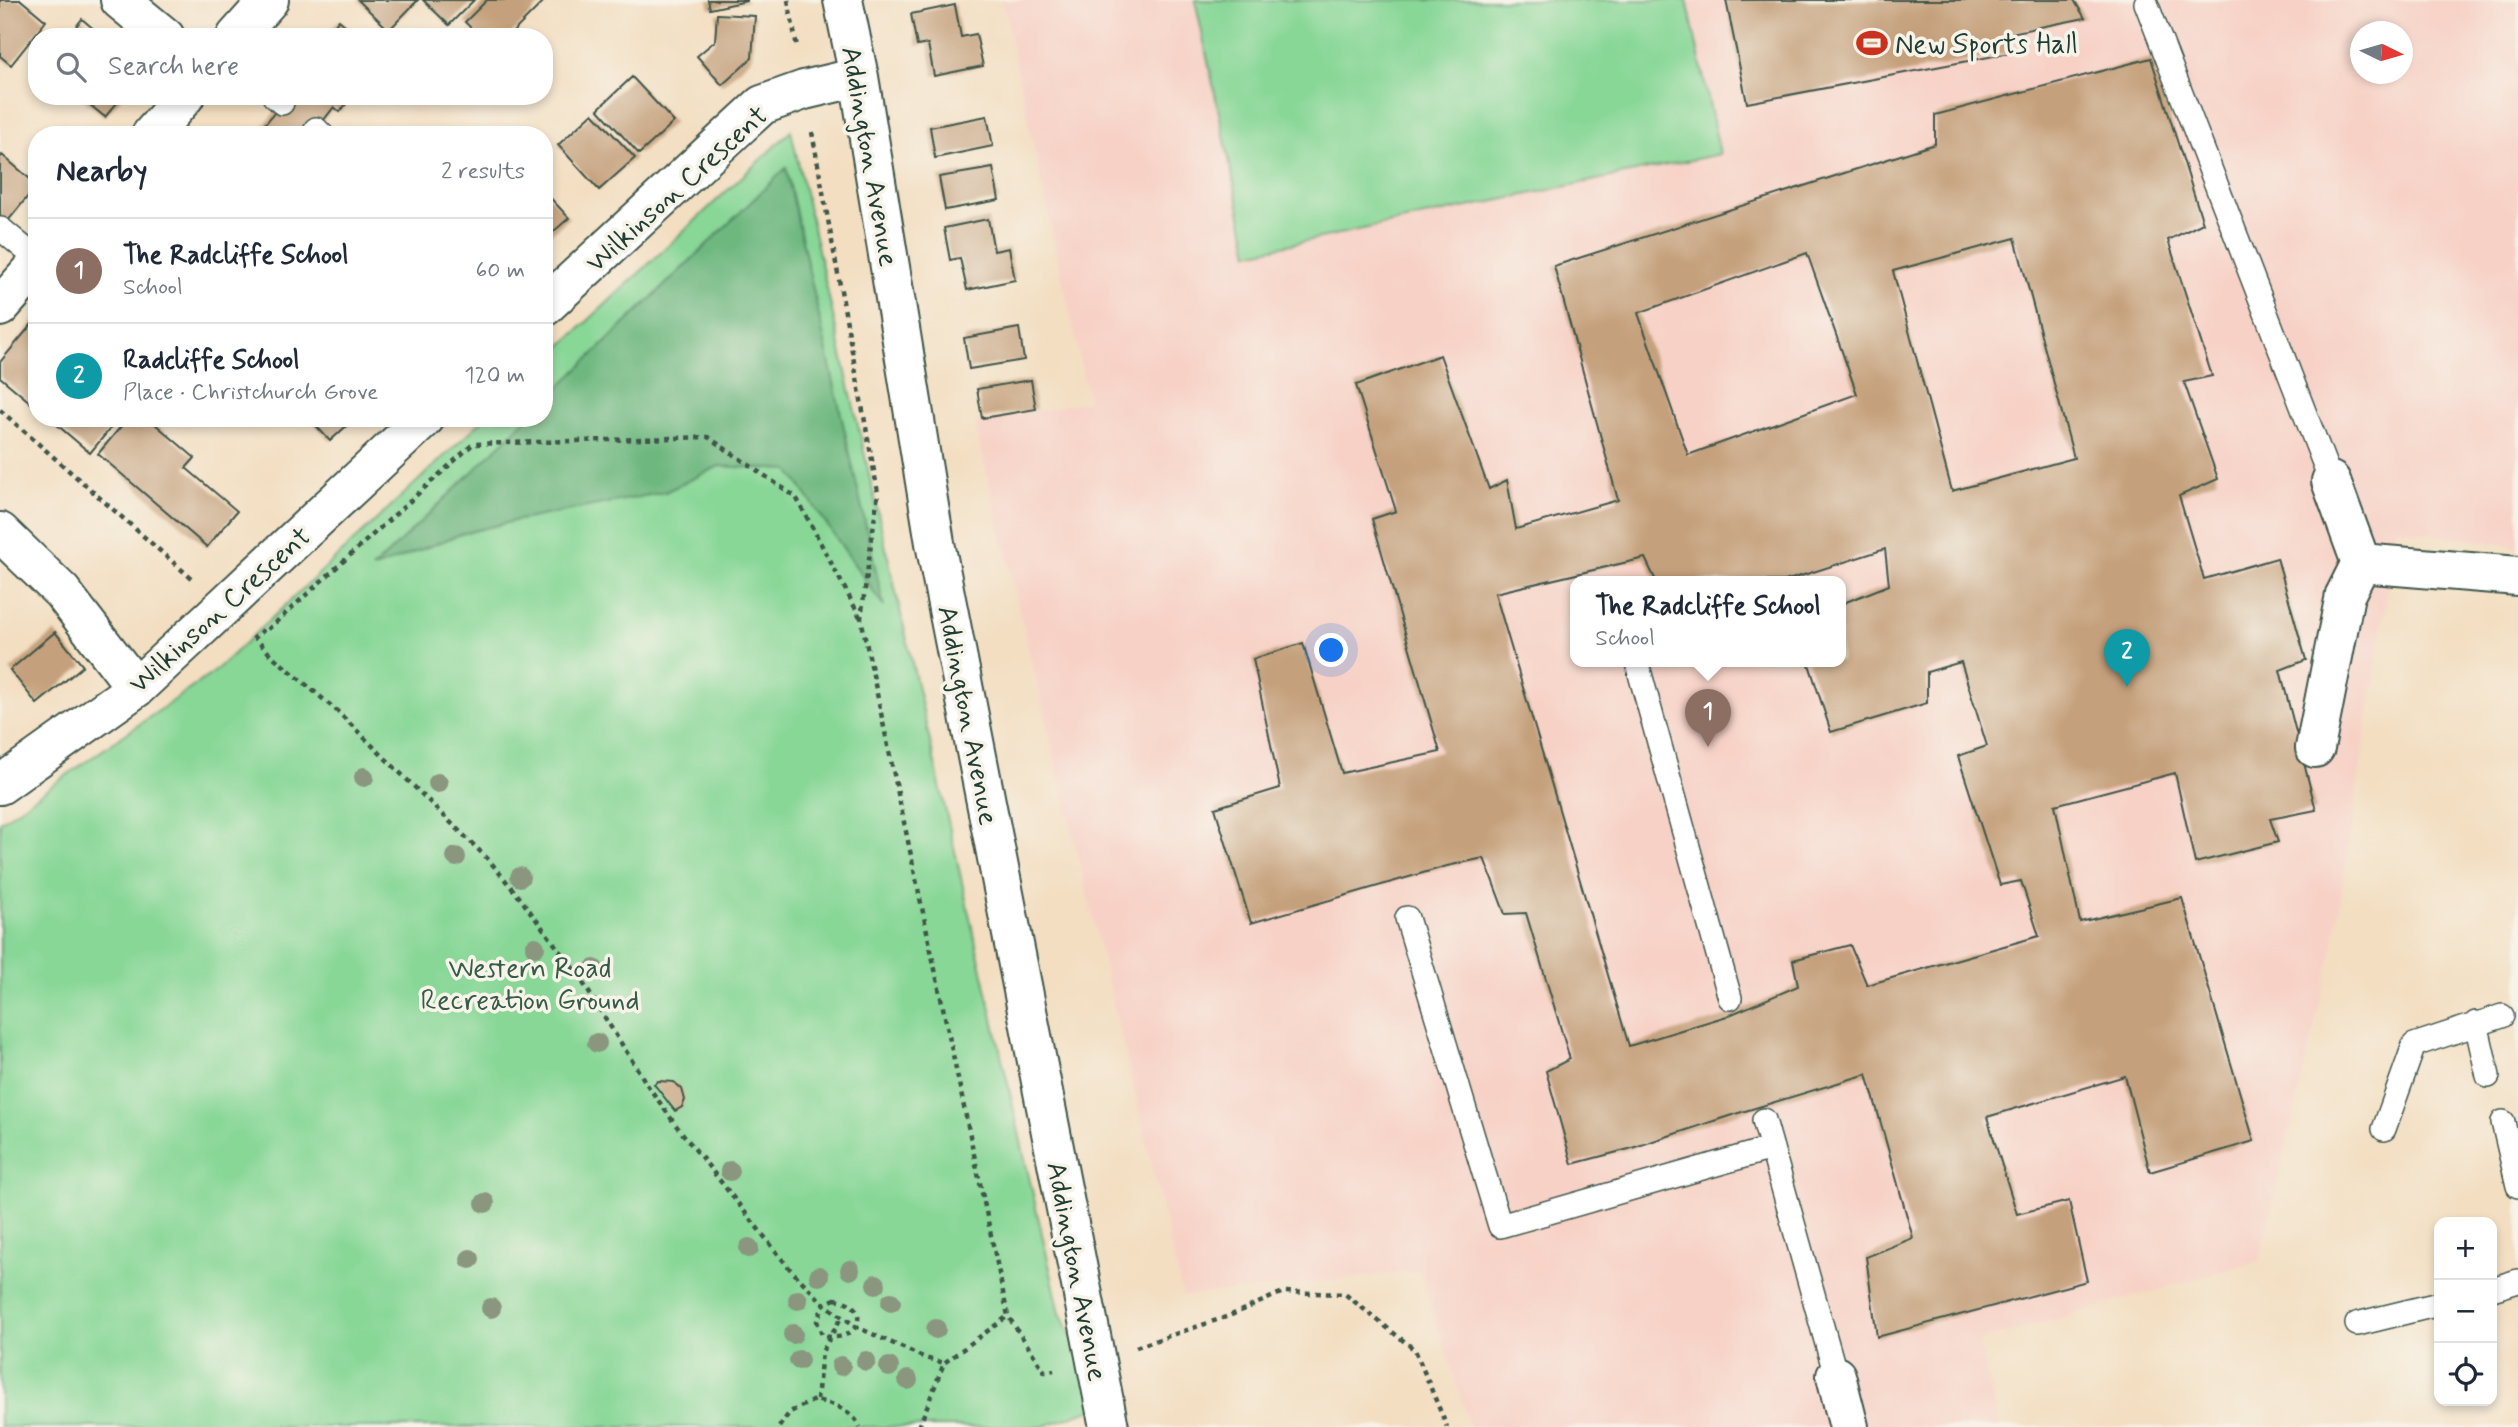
<!DOCTYPE html>
<html lang="en">
<head>
<meta charset="utf-8">
<style>
  body { margin:0; font-family:Mynerve,sans-serif; background:#f2f2f3; color:#1f2937 }
  .controls { position:absolute; right:21px; bottom:21px; display:grid; overflow:hidden; border-radius:14px; box-shadow:0 4px 10px #0003 }
  .controls button { width:63px; height:63px; display:grid; place-items:center; padding:0; border:0; border-bottom:2px solid #e0e1e3; background:#fff; color:#1f2937; font:35px sans-serif }
  .compass { position:absolute; left:2350px; top:21px; width:63px; height:63px; border-radius:50%; background:#fff; box-shadow:0 4px 10px #0003; rotate:95deg }
  .you { position:absolute; left:1332px; top:651px; width:24px; height:24px; margin:-18px; border:5px solid #fff; border-radius:50%; background:#1a73e8; box-shadow:0 0 0 10px #1a73e833 }
  .badge { display:grid; place-items:center; width:46px; height:46px; border-radius:50%; background:#7c3aed; color:#fff; font-size:23px; font-weight:700 }
  .pin { position:absolute; translate:-50% -58px; filter:drop-shadow(0 2px 4px #0008) }
  .pin::after { content:''; position:absolute; top:37px; width:24px; height:21px; background:inherit; clip-path:polygon(0 0,100% 0,50% 100%) }
  .popup { position:absolute; left:1570px; top:576px; width:276px; height:91px; box-sizing:border-box; display:grid; place-content:center; border-radius:14px; background:#fff; filter:drop-shadow(0 2px 5px #0005); font-size:23px; white-space:nowrap; color:#747a83 }
  .popup b { font-size:26px; color:#1f2937 }
  .popup::after { content:''; position:absolute; left:50%; top:100%; margin-left:-14px; border:14px solid transparent; border-top-color:#fff }
  .list { margin:0; padding:0; list-style:none }
  h2 { display:flex; justify-content:space-between; align-items:center; height:91px; margin:0; padding:0 28px; font-size:30px }
  h2 small { font-size:23px; font-weight:400; color:#747a83 }
  .list li { display:grid; grid-template-columns:46px 1fr auto; gap:21px; align-items:center; box-sizing:border-box; height:105px; padding:0 28px; border-top:2px solid #e0e1e3 }
  .list b { display:block; font-size:26px; white-space:nowrap }
  .list p { margin:0; font-size:23px; white-space:nowrap; color:#747a83 }
  .list em { font-size:23px; font-style:normal; color:#747a83 }
  .icon { flex:none; width:38px; height:38px; fill:none; stroke:currentColor; stroke-width:2; stroke-linecap:round; stroke-linejoin:round }
  .map { position:relative; flex:none; width:2518px; height:1427px; overflow:hidden }
  .search { position:absolute; background:#fff; box-shadow:0 4px 10px #0003; left:28px; top:28px; width:525px; height:77px; display:flex; align-items:center; gap:18px; box-sizing:border-box; padding:0 24px; border-radius:28px; color:#747a83; font-size:26px }
  .panel { position:absolute; background:#fff; box-shadow:0 4px 10px #0003; left:28px; top:126px; width:525px; height:301px; border-radius:28px }
  .map>svg:first-child { display:block }
  .built { fill:#f7d1c6; fill-rule:evenodd }
  .green { fill:#88d797; stroke:#548a66; stroke-width:2 }
  .forest { fill:#6eb880; stroke:#467a5a; stroke-width:2 }
  .building { fill:#c5a07c; fill-rule:evenodd }
  .lines { fill:none; stroke-linecap:round; stroke-linejoin:round }
  .service-casing { stroke:#3f5549; stroke-width:26 }
  .minor-casing { stroke:#3f5549; stroke-width:42 }
  .path { stroke:#3f5549; stroke-width:4.5; stroke-dasharray:5 5; stroke-linecap:butt }
  .service { stroke:#fff; stroke-width:23 }
  .minor { stroke:#fff; stroke-width:38 }
  .tree { fill:#8a967e }
  .labels { text-anchor:middle; stroke-width:7; stroke-linejoin:round; paint-order:stroke }
  .poi-label { font-size:28px; fill:#1f3d34; stroke:#f7f3e8; text-anchor:start }
  .street-label { font-size:28px; fill:#1f3d34; stroke:#f7f3e8 }
  .park-label { font-size:28px; fill:#345c48; stroke:#f7f3e8 }
</style>
</head>
<body>
<div class="map">
<svg width="2518" height="1427" viewBox="0 0 2518 1427">
  <rect width="100%" height="100%" fill="#f7f3e8"/>
  <filter id="ink" filterUnits="userSpaceOnUse"><feTurbulence type="fractalNoise" baseFrequency=".0143" numOctaves="2"/><feDisplacementMap in="SourceGraphic" scale="14" xChannelSelector="R" yChannelSelector="G"/><feConvolveMatrix kernelMatrix="1 2 1 2 8 2 1 2 1" color-interpolation-filters="sRGB"/></filter>
  <filter id="wash" filterUnits="userSpaceOnUse"><feTurbulence type="fractalNoise" baseFrequency=".00686" numOctaves="4" result="noise"/><feDisplacementMap in="SourceGraphic" scale="28" xChannelSelector="R" yChannelSelector="G"/><feGaussianBlur stdDeviation="1.57" result="paint"/><feColorMatrix in="noise" values="0 0 0 0 0 0 0 0 0 0 0 0 0 0 0 0 0 1.4 0 .05"/><feComposite in="paint" operator="in"/></filter>
  <g filter="url(#wash)">
    <rect width="100%" height="100%" fill="#f3dec1"/>
    <!-- built -->
    <path class="built" d="M 1002,0 L 2518,0 L 2518,547 L 2397,528 L 2333,948 L 2259,1261 L 1979,1341 L 2000,1427 L 1470,1427 L 1420,1271 L 1183,1296 L 975,423 L 1089,401 ZM 2360,32 L 2402,32 L 2402,74 L 2360,74 ZM 1575,581 L 1841,581 L 1841,661 L 1575,661 Z"/>
    <!-- green -->
    <path class="green" d="M 1195,0 L 1687,0 L 1720,154 L 1249,253 Z
      M 791,131 L 1060,1313 L 1104,1405 L 1042,1427 L 0,1427 L 0,822 L 214,672 L 485,418 L 544,418 L 544,362 Z"/>
    <!-- forest -->
    <path class="forest" d="M 786,168 L 884,607 L 789,470 L 719,466 L 665,492 L 514,521 L 461,534 L 372,569 L 528,418 L 544,418 L 544,402 Z"/>
    <g id="blocks">
      <!-- building -->
      <path class="building" d="M 0,0 L 21,0 L 46,21 L 11,65 L 0,56 Z
        M 358,0 L 418,0 L 389,30 Z
        M 423,0 L 474,0 L 449,25 Z
        M 487,0 L 545,0 L 508,37 L 480,37 L 465,22 Z
        M 708,0 L 747,0 L 747,1 L 710,9 Z
        M 1726,0 L 2074,0 L 2085,18 L 2006,34 L 2010,53 L 1747,103 Z
        M 955,5 L 961,37 L 976,34 L 983,66 L 934,76 L 928,44 L 917,46 L 911,14 Z
        M 717,14 L 755,16 L 752,58 L 722,85 L 697,56 L 715,41 Z
        M 82,19 L 103,37 L 68,37 Z
        M 339,20 L 359,37 L 325,37 Z
        M 2151,58 L 2203,223 L 2168,240 L 2212,376 L 2184,382 L 2218,479 L 2179,496 L 2204,579 L 2277,558 L 2306,660 L 2280,670 L 2316,810 L 2270,819 L 2278,842 L 2195,863 L 2175,773 L 2055,805 L 2080,922 L 2182,898 L 2254,1141 L 2150,1172 L 2125,1076 L 1987,1117 L 2017,1214 L 2069,1201 L 2087,1281 L 1877,1337 L 1866,1257 L 1913,1238 L 1867,1074 L 1732,1115 L 1629,1149 L 1572,1164 L 1546,1071 L 1570,1059 L 1526,913 L 1505,914 L 1484,858 L 1447,866 L 1251,923 L 1215,808 L 1280,788 L 1253,659 L 1303,643 L 1342,773 L 1440,752 L 1372,519 L 1396,511 L 1356,385 L 1440,355 L 1489,489 L 1507,480 L 1516,529 L 1618,500 L 1554,266 L 1935,144 L 1935,115 ZM 2015,238 L 2074,458 L 1952,491 L 1893,271 ZM 1807,253 L 1857,394 L 1688,455 L 1638,313 ZM 1885,549 L 1889,585 L 1841,604 L 1841,661 L 1808,661 L 1831,732 L 1927,703 L 1927,672 L 1961,662 L 1987,746 L 1958,756 L 2000,885 L 2021,881 L 2039,936 L 1867,985 L 1850,945 L 1793,960 L 1798,986 L 1727,1016 L 1629,1046 L 1495,593 L 1645,558 L 1656,581 L 1785,581 Z
        M 632,77 L 674,122 L 639,154 L 598,109 Z
        M 79,96 L 123,96 L 105,117 Z
        M 288,96 L 352,96 L 340,112 L 334,107 L 312,135 L 256,135 Z
        M 593,113 L 635,158 L 599,190 L 558,145 Z
        M 987,116 L 993,146 L 935,158 L 930,127 Z
        M 2,155 L 37,185 L 0,231 L 0,158 Z
        M 993,168 L 999,200 L 945,210 L 939,177 Z
        M 544,191 L 569,218 L 544,240 Z
        M 988,219 L 994,251 L 1009,248 L 1015,280 L 967,290 L 960,258 L 950,260 L 944,228 Z
        M 37,318 L 37,408 L 0,377 L 0,362 Z
        M 1019,328 L 1024,360 L 969,369 L 964,338 Z
        M 1031,380 L 1036,409 L 982,418 L 977,389 Z
        M 49,418 L 119,418 L 90,453 Z
        M 128,418 L 148,418 L 195,458 L 186,468 L 237,511 L 207,547 L 98,454 Z
        M 309,418 L 355,418 L 330,441 Z
        M 55,632 L 83,666 L 37,704 L 10,670 Z
        M 658,1081 L 674,1082 L 682,1089 L 685,1100 L 682,1107 L 675,1111 L 654,1084 Z"/>
    </g>
  </g>
  <g filter="url(#ink)">
    <use href="#blocks" fill-opacity="0" stroke="#3f5549" stroke-width="2"/>
    <g class="lines">
      <defs>
        <path id="service" d="M 2146,3 L 2331,481
          M 274,96 L 282,103
          M 316,129 L 322,135
          M 1,229 L 37,259
          M 1637,663 L 1730,998
          M 1407,918 L 1500,1226 L 1772,1148
          M 2476,1023 L 2488,1076
          M 1764,1120 L 1836,1376
          M 2503,1122 L 2518,1186
          M 2384,1129 L 2414,1045 L 2502,1016
          M 2492,1289 L 2518,1281
          M 2357,1324 L 2439,1304"/>
        <path id="minor" d="M 120,0 L 165,37
          M 843,0 L 859,77 L 935,543 L 1109,1427
          M 236,37 L 269,0
          M 151,135 L 185,96
          M 0,307 L 37,265
          M 544,307 L 762,105 L 804,90 L 859,77
          M 0,532 L 62,592 L 136,688
          M 2361,563 L 2518,576
          M 2315,748 L 2345,595 L 2361,563 L 2331,481
          M 0,785 L 136,688 L 425,418
          M 1836,1376 L 1849,1427"/>
      </defs>
      <!-- service casing -->
      <use href="#service" class="service-casing"/>
      <!-- minor casing -->
      <use href="#minor" class="minor-casing"/>
      <!-- path -->
      <path class="path" d="M 788,0 L 797,47
        M 812,132 L 878,493 L 861,618 L 1008,1316 L 1045,1372 L 1054,1370
        M 0,410 L 191,578
        M 260,630 L 264,633 L 473,444 L 708,437 L 796,497 L 860,617
        M 253,636 L 270,654 L 336,710 L 488,859 L 520,898 L 578,975 L 648,1086 L 675,1124 L 790,1269 L 824,1304 L 857,1327 L 925,1358 L 944,1363
        M 835,1299 C 876,1305 857,1347 822,1335 L 817,1321 L 824,1304 Z
        M 1136,1347 L 1229,1316 L 1283,1292 L 1345,1294 L 1415,1350 L 1447,1427
        M 817,1400 L 822,1352 L 842,1316
        M 779,1427 L 790,1412 L 814,1400 C 833,1403 852,1410 860,1427
        M 919,1427 L 944,1363 L 1008,1316"/>
      <!-- service -->
      <use href="#service" class="service"/>
      <!-- minor -->
      <use href="#minor" class="minor"/>
    </g>
    <!-- trees -->
    <g class="tree">
      <circle cx="364" cy="777" r="10"/>
      <circle cx="438" cy="783" r="10"/>
      <circle cx="456" cy="857" r="10"/>
      <circle cx="520" cy="877" r="10"/>
      <circle cx="535" cy="947" r="10"/>
      <circle cx="594" cy="969" r="10"/>
      <circle cx="597" cy="1043" r="10"/>
      <circle cx="730" cy="1171" r="10"/>
      <circle cx="485" cy="1203" r="10"/>
      <circle cx="749" cy="1248" r="10"/>
      <circle cx="470" cy="1259" r="10"/>
      <circle cx="850" cy="1270" r="10"/>
      <circle cx="819" cy="1276" r="10"/>
      <circle cx="876" cy="1284" r="10"/>
      <circle cx="798" cy="1300" r="10"/>
      <circle cx="891" cy="1302" r="10"/>
      <circle cx="491" cy="1308" r="10"/>
      <circle cx="936" cy="1329" r="10"/>
      <circle cx="793" cy="1334" r="10"/>
      <circle cx="799" cy="1360" r="10"/>
      <circle cx="866" cy="1361" r="10"/>
      <circle cx="841" cy="1366" r="10"/>
      <circle cx="889" cy="1367" r="10"/>
      <circle cx="908" cy="1380" r="10"/>
    </g>
  </g>
  <!-- icons -->
  <defs>
    <symbol id="stadium-bare" viewBox="-9 -9 18 18"><path d="M0-5a6.5 5 0 1 0 0 10a6.5 5 0 1 0 0-10ZM-3.5-1.8h7v3.6h-7Z" fill="#c8321e" stroke="#f7f3e8" stroke-width="2.5" paint-order="stroke"/></symbol>
  </defs>
  <g fill-rule="evenodd">
    <use href="#stadium-bare" x="1850" y="21" width="44" height="44"/>
  </g>
  <g class="labels">
    <!-- poi labels -->
    <g class="poi-label">
      <text x="1895" y="53">New Sports Hall</text>
    </g>
    <!-- street labels -->
    <g class="street-label">
      <text transform="translate(871 156) rotate(80)" y="10">Addington Avenue</text>
      <text transform="translate(676 188) rotate(-42)" y="10">Wilkinson Crescent</text>
      <text transform="translate(219 609) rotate(-42)" y="10">Wilkinson Crescent</text>
      <text transform="translate(969 715) rotate(79)" y="10">Addington Avenue</text>
      <text transform="translate(1078 1271) rotate(79)" y="10">Addington Avenue</text>
    </g>
    <!-- park labels -->
    <g class="park-label">
      <text x="530" y="977">Western Road<tspan x="530" dy="32">Recreation Ground</tspan></text>
    </g>
  </g>
</svg>
<div class="controls">
<button>+</button>
<button>−</button>
<button><svg class="icon" aria-label="locate" viewBox="0 0 24 24"><circle cx="12" cy="12" r="6"/><path d="M12 2v4M12 18v4M2 12h4M18 12h4"/></svg></button>
</div>
<svg class="compass" viewBox="-18 -18 36 36"><path d="M0-13l5 13h-10z" fill="#e53935"/><path d="M0 13l5-13h-10z" fill="#747a83"/></svg>
<div class="you"></div>
<div class="pin badge" style="left:1708px;top:747px;background:#8d6e63">1</div>
<div class="popup"><b>The Radcliffe School</b>School</div>
<div class="pin badge" style="left:2127px;top:687px;background:#0f9aa8">2</div>
<div class="search"><svg class="icon" aria-label="search" viewBox="0 0 24 24"><circle cx="10" cy="10" r="6"/><path d="M15 15l6 6"/></svg>Search here</div>
<section class="panel">
<h2>Nearby<small>2 results</small></h2>
<ul class="list">
<li><span class="badge" style="background:#8d6e63">1</span><div><b>The Radcliffe School</b><p>School</p></div><em>60 m</em></li>
<li><span class="badge" style="background:#0f9aa8">2</span><div><b>Radcliffe School</b><p>Place · Christchurch Grove</p></div><em>120 m</em></li>
</ul>
</section>
</div>
</body>
</html>
